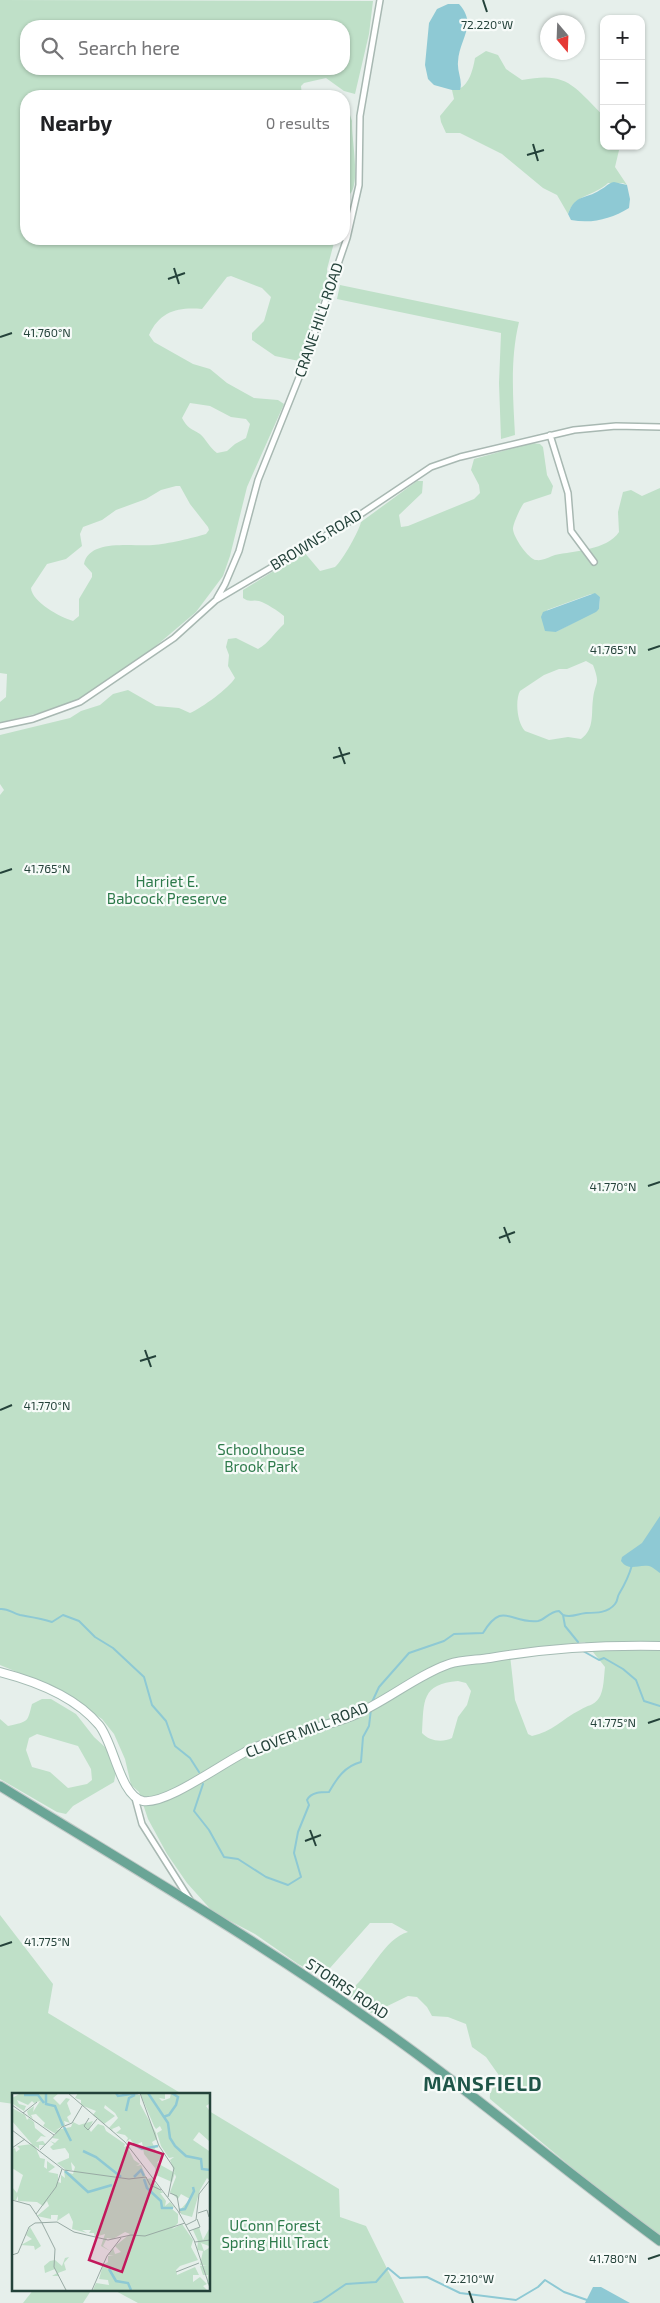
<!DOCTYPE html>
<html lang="en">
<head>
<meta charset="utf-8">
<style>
  body { margin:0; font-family:"Exo 2",sans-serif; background:#f2f2f2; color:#202124 }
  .controls { position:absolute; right:15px; top:15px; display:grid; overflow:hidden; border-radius:10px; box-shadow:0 1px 4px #0004 }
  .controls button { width:45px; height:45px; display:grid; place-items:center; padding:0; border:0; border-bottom:1px solid #e0e0e0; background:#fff; color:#202124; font:25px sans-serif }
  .compass { position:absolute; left:540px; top:15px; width:45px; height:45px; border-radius:50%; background:#fff; box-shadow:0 1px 4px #0004; rotate:161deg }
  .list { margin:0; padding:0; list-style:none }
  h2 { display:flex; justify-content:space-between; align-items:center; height:65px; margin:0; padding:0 20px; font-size:21px }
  h2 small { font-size:16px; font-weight:400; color:#757577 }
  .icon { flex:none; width:28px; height:28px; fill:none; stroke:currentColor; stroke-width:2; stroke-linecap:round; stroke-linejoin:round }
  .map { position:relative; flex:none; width:660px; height:2303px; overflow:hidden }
  .search { position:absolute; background:#fff; box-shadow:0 1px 4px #0004; left:20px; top:20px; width:330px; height:55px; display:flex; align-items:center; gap:12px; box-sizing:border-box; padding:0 18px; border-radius:20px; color:#757577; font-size:19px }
  .panel { position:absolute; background:#fff; box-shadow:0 1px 4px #0004; left:20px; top:90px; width:330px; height:155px; border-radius:20px }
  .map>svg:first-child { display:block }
  .green { fill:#bfe0c8; fill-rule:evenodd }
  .water { fill:#8ec9d4 }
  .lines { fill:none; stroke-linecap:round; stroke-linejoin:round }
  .stream { stroke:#8ec9d4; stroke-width:2 }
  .street-casing { stroke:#a8b8b2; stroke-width:8 }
  .secondary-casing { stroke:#a4bbb3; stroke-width:10 }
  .primary-casing { stroke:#c2cac8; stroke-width:11 }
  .street { stroke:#fff; stroke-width:5 }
  .secondary { stroke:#fff; stroke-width:8 }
  .primary { stroke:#6aa596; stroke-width:9 }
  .ticks { fill:none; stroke:#24423a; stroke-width:2 }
  .labels { text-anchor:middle; stroke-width:4.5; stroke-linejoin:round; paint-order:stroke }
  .street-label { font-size:15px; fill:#24423a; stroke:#f7fbf9 }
  .park-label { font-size:15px; fill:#2d7a4b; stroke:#f7fbf9 }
  .district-label { font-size:20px; font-weight:bold; letter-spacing:1px; fill:#1f5548; stroke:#f7fbf9 }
  .inset-river { fill:none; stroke:#8ec9d4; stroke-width:2.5 }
  .inset-road { fill:none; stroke:#98aaa4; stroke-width:1 }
  .view { fill:#c2185b; fill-opacity:0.15; stroke:#c2185b; stroke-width:2.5 }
  .inset-edge { fill:none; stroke:#24423a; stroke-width:2.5 }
  .ticks-label { font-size:12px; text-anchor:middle; fill:#24423a; stroke:#f7fbf9; stroke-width:4.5; stroke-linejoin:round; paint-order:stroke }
</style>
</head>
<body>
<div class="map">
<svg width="660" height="2303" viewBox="0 0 660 2303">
  <rect width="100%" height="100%" fill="#e6efeb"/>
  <!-- green -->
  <path class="green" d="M 0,0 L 373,1 L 369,34 L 355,94 L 344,91 L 326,78 L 304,83 L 301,86 L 302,96 L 26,96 L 26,239 L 268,239 L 280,243 L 299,239 L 335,239 L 327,269 L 328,280 L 299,361 L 275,356 L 252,340 L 252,333 L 264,321 L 271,297 L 262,288 L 231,276 L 227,277 L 202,309 C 178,307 160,311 149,335 L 154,342 L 193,364 L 210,369 L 227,383 L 254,398 L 278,400 L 284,404 L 247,487 L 230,556 L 223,576 L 196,612 L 144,656 L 85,697 L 39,713 L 0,723 L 0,702 L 6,697 L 7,674 L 0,673 ZM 213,24 L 229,24 L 236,26 L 344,26 L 344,69 L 26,69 L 26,26 L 211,26 ZM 190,403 L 210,406 L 231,417 L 246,419 L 250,424 L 246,438 L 235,444 L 227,451 L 217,453 C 209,447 206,439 200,434 C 192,429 187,428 182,418 ZM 176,486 L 180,486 L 190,504 L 208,527 L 209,530 L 206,534 C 193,538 167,544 153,545 C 135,547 89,538 84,564 L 92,573 L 92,577 L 79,599 L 79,616 L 73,621 C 60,617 32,602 31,588 L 47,564 L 66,559 L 82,546 L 80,534 L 83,527 L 102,520 L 116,510 L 146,499 L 161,490 Z
    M 486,51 L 498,55 L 506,69 L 522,80 C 568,71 573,86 604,116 L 604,146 L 620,146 L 615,167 L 627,185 L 623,183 L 608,183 C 593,197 576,193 568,214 L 557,195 L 543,188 L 502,154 L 460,133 L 446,133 L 441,122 L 440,116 L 454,99 L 452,90 C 468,91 473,70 475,58 Z
    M 344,113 L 350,115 L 352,121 C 351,138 361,182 350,194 L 344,194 Z
    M 340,285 L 519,322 C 510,359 513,397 515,435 L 501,439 L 499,383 L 501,333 L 337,299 Z
    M 532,443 L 540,444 L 543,447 L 547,475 L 553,486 L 551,494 L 524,503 C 520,508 514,522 513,528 C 512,535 528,559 536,560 C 543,561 549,557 555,555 C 574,551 607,550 619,532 L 618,512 L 623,492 L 631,490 L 642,496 L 660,488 L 660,2236 L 576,2171 L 490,2099 C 488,2088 500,2084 498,2074 L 486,2057 L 472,2047 L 466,2024 L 448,2017 L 432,2016 L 427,2007 L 417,1997 L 408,1996 L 373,2013 C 365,2012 352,2000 349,1993 L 352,1989 C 371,1973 384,1939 408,1932 L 392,1923 L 370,1923 L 322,1977 L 298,1964 L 255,1934 L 213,1912 L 187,1883 L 167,1854 L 148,1819 L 139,1792 L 131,1785 L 125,1759 L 114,1734 L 102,1719 L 58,1689 L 0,1665 L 0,795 L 4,790 L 0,784 L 0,735 L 70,718 L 81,711 L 100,705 L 113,694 L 128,690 L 156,706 L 179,708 L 190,713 C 202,708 229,688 235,678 L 228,666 L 229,655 L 226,647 L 228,639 L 236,638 L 258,649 C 269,643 275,632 284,624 L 284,616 C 278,611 266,603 259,601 C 252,599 250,603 243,598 L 243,590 L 304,552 L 320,571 L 335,567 C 343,560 359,531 361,522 L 417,481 L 423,481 L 422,493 L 399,515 L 401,527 L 408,526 L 474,499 L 480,493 L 479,485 L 471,470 L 474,459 ZM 591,594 L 600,597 L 599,609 L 556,632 L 547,610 ZM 586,661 L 593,665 C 601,686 595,681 593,699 C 591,713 595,729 581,739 L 568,737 L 549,740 L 525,731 C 517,723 515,700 520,691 L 544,675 L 559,669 L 567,669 ZM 585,1642 L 605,1667 C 604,1675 604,1691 599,1698 C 594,1706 587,1705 580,1710 C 562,1719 552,1732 532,1736 L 528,1734 L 515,1700 L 510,1655 L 520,1649 ZM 458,1681 L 466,1683 L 471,1691 L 467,1705 L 458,1717 L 452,1738 C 442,1743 429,1741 422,1733 C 424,1701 421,1684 458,1681 Z
    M 42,1699 L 51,1699 L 76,1714 L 94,1737 L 106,1748 L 116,1772 L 114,1782 L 73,1806 L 66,1814 L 57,1812 L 0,1779 L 0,1719 L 8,1726 C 29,1721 27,1723 32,1704 ZM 37,1734 L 78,1746 L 91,1769 L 92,1780 L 87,1784 L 68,1788 L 50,1772 L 32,1767 L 26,1750 L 29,1738 Z
    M 0,1915 L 53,1984 L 48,2013 L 182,2094 L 14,2094 L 14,2104 L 0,2102 Z
    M 209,2111 L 339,2189 L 340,2217 L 366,2226 L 404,2303 L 138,2303 L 112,2289 L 209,2289 Z
    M 34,2289 L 92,2289 L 83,2303 L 23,2303 Z"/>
  <!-- water -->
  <path class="water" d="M 448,4 L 459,4 C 478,25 459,39 458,62 C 457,72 463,81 460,90 L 452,90 L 434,85 L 428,79 L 425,65 L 429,23 L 437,9 Z
    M 614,182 L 627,185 L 630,199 L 629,208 C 611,219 592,224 571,220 L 568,214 C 576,193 585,200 600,190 C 606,187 608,183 614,182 Z
    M 595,593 L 600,597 L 599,609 L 596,612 L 556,632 L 545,631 L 541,617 L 543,612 Z
    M 660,1516 L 660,1573 C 657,1571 653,1567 649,1566 C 638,1564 629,1572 621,1561 L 622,1557 L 642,1543 Z
    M 593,2287 L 601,2287 L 630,2303 L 585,2303 Z"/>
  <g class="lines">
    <!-- stream -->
    <path class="stream" d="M 0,1609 C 8,1608 12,1613 20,1615 C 31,1617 40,1618 52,1622 L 63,1615 L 79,1621 L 95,1637 L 113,1648 L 144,1677 L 152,1705 L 166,1721 L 175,1746 L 190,1758 L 199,1772
      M 563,1615 C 572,1618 576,1614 586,1613 C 596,1613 608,1613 615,1604 C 618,1601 617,1597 619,1594 C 625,1584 629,1576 632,1565
      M 583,1651 L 599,1660 L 604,1658 L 623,1669 L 636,1680 L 644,1701 L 660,1706
      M 372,1702 L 379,1687 L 409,1653 L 444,1641 L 454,1634 L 483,1633 C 503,1600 510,1624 538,1621 C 545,1620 548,1612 559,1611 L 563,1615 L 565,1626 L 578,1642
      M 203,1784 L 194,1811 L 209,1830 L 224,1857 L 238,1859 L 266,1877 L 288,1885 L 301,1877 L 294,1853 L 298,1832 L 309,1805 L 307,1800 C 311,1792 321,1792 329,1792 C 337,1778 345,1766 361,1762 L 363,1737 L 369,1726 L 371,1709
      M 314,2303 L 321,2301 L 346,2284 L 376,2282 L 388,2268 L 400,2278 L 427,2277 L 460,2293 L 516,2300 L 538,2287 L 545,2280 L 564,2292 L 587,2300"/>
    <defs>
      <path id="street" d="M 550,435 L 568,493 L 571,531 L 594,562
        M 217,598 L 225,584 L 239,551 L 258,480 L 300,375 L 347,238 L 359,185 L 360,116 L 380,0
        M 0,726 L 33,719 L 80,702 L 174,638 L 216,600 L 352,520 L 431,467 L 460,457 L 574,430 L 616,426 L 660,427
        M 135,1798 L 142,1824 L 190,1900"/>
      <path id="secondary" d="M 0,1672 C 35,1681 75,1696 99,1725 C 114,1743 120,1796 143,1801 C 167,1805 225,1761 251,1749 C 283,1735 319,1729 352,1716 C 384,1703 417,1675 449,1664 C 461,1660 477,1660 490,1658 C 547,1648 602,1645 660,1646"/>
      <path id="primary" d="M 0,1786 C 123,1862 249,1935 368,2019 C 469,2089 561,2169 660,2241"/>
    </defs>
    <!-- street casing -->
    <use href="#street" class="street-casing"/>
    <!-- secondary casing -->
    <use href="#secondary" class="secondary-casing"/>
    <!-- primary casing -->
    <use href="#primary" class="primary-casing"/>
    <!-- street -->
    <use href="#street" class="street"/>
    <!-- secondary -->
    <use href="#secondary" class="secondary"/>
    <!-- primary -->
    <use href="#primary" class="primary"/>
  </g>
  <!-- ticks -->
  <path class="ticks" d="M 483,0 L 487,12M 533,144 L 538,161M 527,155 L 544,150M 174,268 L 179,284M 168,279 L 185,273M 0,337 L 12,333M 648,650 L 660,646M 339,747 L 345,764M 333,758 L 350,753M 0,873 L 12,869M 648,1186 L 660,1182M 504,1227 L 510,1243M 499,1238 L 515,1232M 145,1350 L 151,1367M 140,1361 L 156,1356M 0,1410 L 12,1405M 648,1723 L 660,1719M 310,1830 L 316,1846M 305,1841 L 321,1835M 0,1946 L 12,1942M 648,2259 L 660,2255M 469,2291 L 473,2303"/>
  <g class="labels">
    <!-- street labels -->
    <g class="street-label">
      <text transform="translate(319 320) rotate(-71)" y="5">CRANE HILL ROAD</text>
      <text transform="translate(316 540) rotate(-31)" y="5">BROWNS ROAD</text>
      <text transform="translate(307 1730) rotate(-21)" y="5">CLOVER MILL ROAD</text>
      <text transform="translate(347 1989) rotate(34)" y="5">STORRS ROAD</text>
    </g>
    <!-- park labels -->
    <g class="park-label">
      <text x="167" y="887">Harriet E.<tspan x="167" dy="17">Babcock Preserve</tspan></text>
      <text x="261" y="1455">Schoolhouse<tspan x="261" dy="17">Brook Park</tspan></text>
      <text x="275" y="2231">UConn Forest<tspan x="275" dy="17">Spring Hill Tract</tspan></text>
    </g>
    <!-- district labels -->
    <g class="district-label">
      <text x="483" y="2091">MANSFIELD</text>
    </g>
  </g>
  <!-- overview -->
  <g transform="translate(12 2093)">
    <rect width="198" height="198" fill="#e6efeb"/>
    <path d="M 9,0 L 47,0 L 41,5 L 48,12 L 54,5 L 58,6 L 55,10 L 59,21 L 55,24 L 58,30 L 52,28 L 53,32 L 44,37 L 59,34 L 61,29 L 67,32 L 81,28 L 77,36 L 79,39 L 86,31 L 92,33 L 94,38 L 113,51 L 112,54 L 115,53 L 122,67 L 128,71 L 124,73 L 129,72 L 135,86 L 139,85 L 151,100 L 148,100 L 154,108 L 153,113 L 158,109 L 162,114 L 160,116 L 166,121 L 166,130 L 160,136 L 170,131 L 181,147 L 179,154 L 186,167 L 168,173 L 164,177 L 165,182 L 183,174 L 187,182 L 181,182 L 181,189 L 188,184 L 195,191 L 196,182 L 191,182 L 188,173 L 195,172 L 188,172 L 191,158 L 185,157 L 186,148 L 181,137 L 187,134 L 191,147 L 197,136 L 197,153 L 189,150 L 192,158 L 197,155 L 197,190 L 191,193 L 195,197 L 81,197 L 84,190 L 97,192 L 96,187 L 87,186 L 91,172 L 96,169 L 96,163 L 102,163 L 96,162 L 101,155 L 103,161 L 109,159 L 103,153 L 118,141 L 113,139 L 101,146 L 95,145 L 91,153 L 98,158 L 89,153 L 93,141 L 83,144 L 82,140 L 77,140 L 79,137 L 70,137 L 75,140 L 60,136 L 61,129 L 57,120 L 45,128 L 46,122 L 39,122 L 39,126 L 25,123 L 37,113 L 35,108 L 31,113 L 25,109 L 6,108 L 6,103 L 4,107 L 0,107 L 0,94 L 5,100 L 11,82 L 0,75 L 0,56 L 3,55 L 4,59 L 8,56 L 5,53 L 20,51 L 0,28 L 0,15 L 13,22 L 15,27 L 17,25 L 22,29 L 23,35 L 34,44 L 29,43 L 24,49 L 31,48 L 34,52 L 27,52 L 27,56 L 23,53 L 28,65 L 33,66 L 32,74 L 35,76 L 35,68 L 43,74 L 36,79 L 46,81 L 46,89 L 49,90 L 49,82 L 53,85 L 52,78 L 61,81 L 63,74 L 59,69 L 60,77 L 54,77 L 45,70 L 57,65 L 57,61 L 53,55 L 41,57 L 38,54 L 42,51 L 38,48 L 43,50 L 47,46 L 40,45 L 44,41 L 31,33 L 33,30 L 24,21 L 19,22 L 21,26 L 16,22 L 15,18 L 22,13 L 21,19 L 28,8 L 22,10 L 20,8 L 16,12 L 5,7 L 7,11 L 14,13 L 12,18 L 1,11 L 0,5 ZM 66,0 L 128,2 L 128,11 L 144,40 L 145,46 L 140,49 L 144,58 L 152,60 L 145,70 L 163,80 L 160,89 L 144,82 L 143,75 L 132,61 L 130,49 L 123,52 L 118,46 L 114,49 L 116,45 L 113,42 L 104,40 L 109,36 L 107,33 L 100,36 L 101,38 L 97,35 L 106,25 L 103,20 L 93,12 L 92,15 L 103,23 L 92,31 L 81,22 L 84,18 L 69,12 L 69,7 L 63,5 ZM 128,0 L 153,1 L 153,6 L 147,5 L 150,8 L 158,5 L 159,0 L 197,0 L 197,11 L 194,13 L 197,17 L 197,48 L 187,39 L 181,47 L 197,58 L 197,87 L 195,85 L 188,97 L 180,124 L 169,121 L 168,117 L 178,106 L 169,101 L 166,106 L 158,99 L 164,84 L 158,67 L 162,64 L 157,65 L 149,53 L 145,40 L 150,37 L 148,33 L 144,36 L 142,33 ZM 18,134 L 29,153 L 23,157 L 22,153 L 9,152 L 20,146 L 14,142 ZM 57,164 L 52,170 L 54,177 L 46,180 L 47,183 L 40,183 L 45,180 L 43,176 L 33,180 L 32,173 L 38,168 L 43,167 L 50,173 L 53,165 Z" fill="#bfe0c8"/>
    <path class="inset-river" d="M 34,0 L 34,11 L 43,13 L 51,33M 104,0 L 106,3 L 126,0M 136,0 L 156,30 L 158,45 L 163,53 L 174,63 L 189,66 L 190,76 L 198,77M 12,2 L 26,2 L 32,10M 114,18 L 117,5 L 123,2M 151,24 L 157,22 L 164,12 L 166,4 L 160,0M 52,34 L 59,48M 121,51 L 130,56 L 146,53M 71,58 L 84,64 L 109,84M 53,78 L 76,99 L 100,92M 122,84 L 129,77 L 132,83M 132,86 L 135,95 L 149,108 L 150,115 L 161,115M 167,117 L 173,116 L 182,98 L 181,94M 97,176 L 104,188 L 116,190 L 119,197"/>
    <path class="inset-road" d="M 56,0 L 113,49 L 166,118 L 182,147 L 198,195M 128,0 L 147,53 L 162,75 L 156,104M 0,12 L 42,42M 11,20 L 25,9M 77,25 L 72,33 L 76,37 L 85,26M 0,37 L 52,77 L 117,86 L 134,84 L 138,92 L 149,97M 0,55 L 13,46M 28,57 L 50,34 L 60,30 L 70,13M 158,100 L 165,103 L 168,120M 0,107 L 18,112 L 30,130 L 43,156 L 42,174 L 54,197M 186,120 L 195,117 L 197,124M 24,121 L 44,94 L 50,76M 174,132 L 184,127 L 187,101 L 198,87M 177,138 L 188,134 L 185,126M 183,149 L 198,147M 0,162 L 6,160 L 17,134 L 23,130 L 45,129 L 62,139 L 96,147 L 119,142 L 133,143 L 173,130M 164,179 L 187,170M 80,197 L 95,163 L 109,145"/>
    <path class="view" d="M 117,50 L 151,61 L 110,179 L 77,167 Z"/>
    <rect width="198" height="198" class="inset-edge"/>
  </g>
  <g class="ticks-label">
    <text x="487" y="29">72.220°W</text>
    <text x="47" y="337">41.760°N</text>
    <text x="613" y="654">41.765°N</text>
    <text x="47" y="873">41.765°N</text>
    <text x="613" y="1191">41.770°N</text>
    <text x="47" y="1410">41.770°N</text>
    <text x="613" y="1727">41.775°N</text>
    <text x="47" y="1946">41.775°N</text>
    <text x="613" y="2263">41.780°N</text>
    <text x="469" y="2283">72.210°W</text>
  </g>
</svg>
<div class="controls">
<button>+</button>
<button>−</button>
<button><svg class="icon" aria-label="locate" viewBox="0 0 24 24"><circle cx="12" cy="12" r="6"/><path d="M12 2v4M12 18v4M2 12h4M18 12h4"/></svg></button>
</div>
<svg class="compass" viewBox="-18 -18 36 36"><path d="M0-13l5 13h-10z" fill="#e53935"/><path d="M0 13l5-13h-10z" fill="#757577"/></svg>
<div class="search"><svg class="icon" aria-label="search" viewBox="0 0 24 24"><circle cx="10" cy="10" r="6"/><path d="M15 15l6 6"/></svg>Search here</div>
<section class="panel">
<h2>Nearby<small>0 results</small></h2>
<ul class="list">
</ul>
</section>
</div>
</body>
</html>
